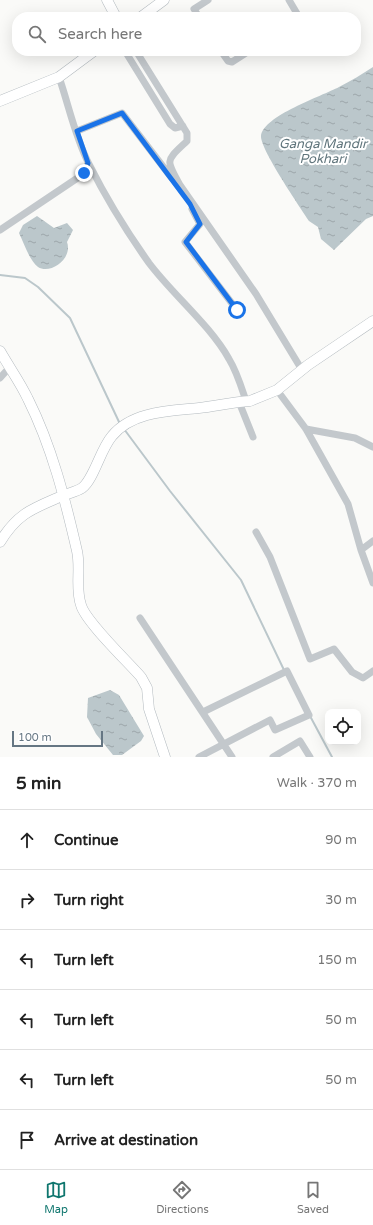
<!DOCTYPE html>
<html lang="en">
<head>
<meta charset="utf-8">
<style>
  body { margin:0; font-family:"Varela Round",sans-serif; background:#f6f6f6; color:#222 }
  .controls { position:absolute; right:12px; bottom:12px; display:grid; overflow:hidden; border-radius:8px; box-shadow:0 4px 16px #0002 }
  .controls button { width:36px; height:36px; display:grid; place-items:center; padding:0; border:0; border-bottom:1px solid #e0e0e0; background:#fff; color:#222; font:20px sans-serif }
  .scale { position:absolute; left:12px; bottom:10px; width:91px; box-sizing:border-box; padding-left:4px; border:2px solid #657683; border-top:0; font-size:11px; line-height:14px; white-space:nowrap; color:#657683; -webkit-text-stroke:3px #fff; paint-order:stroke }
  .stop { position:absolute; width:12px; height:12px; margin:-9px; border:3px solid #1a73e8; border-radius:50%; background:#fff }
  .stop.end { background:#1a73e8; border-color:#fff; box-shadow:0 1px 4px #0008 }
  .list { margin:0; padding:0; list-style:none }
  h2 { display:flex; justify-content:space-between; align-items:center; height:52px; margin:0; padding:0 16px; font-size:17px }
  h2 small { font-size:13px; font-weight:400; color:#767676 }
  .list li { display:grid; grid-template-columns:26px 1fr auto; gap:12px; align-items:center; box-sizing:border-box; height:60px; padding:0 16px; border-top:1px solid #e0e0e0 }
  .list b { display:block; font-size:15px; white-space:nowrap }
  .list em { font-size:13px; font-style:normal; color:#767676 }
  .icon { flex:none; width:22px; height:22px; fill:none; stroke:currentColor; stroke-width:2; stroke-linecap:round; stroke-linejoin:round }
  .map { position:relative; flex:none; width:373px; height:757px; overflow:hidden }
  .search { position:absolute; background:#fff; box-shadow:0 4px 16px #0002; left:12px; right:12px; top:12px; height:44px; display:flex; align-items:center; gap:10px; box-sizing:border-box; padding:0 14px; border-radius:16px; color:#767676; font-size:15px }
  .sheet { height:412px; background:#fff }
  nav { display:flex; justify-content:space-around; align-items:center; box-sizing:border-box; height:56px; border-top:1px solid #e0e0e0; background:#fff; font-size:11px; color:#767676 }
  nav a { display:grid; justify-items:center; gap:2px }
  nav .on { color:#0f766e }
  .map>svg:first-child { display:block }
  .water { fill:url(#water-ripples) }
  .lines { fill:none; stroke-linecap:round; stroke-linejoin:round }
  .stream { stroke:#bbc7cb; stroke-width:2 }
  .secondary-casing { stroke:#b3babf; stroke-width:11 }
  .street { stroke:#c3c8cc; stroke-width:7 }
  .secondary { stroke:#fff; stroke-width:10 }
  .route { stroke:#1a73e8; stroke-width:5 }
  .labels { text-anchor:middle; stroke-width:4; stroke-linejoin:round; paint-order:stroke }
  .water-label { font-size:13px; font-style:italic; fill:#60757c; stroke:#fff }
</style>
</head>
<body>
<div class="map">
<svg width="373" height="757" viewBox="0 0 373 757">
  <defs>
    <pattern id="water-ripples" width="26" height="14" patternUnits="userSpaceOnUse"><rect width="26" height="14" fill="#bbc7cb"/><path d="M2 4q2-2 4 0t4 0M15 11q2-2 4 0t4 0" fill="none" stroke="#9ca6aa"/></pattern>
  </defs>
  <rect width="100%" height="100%" fill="#fafaf8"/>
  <!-- water -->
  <path class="water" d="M 373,67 L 373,216 L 366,219 L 334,250 L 321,239 L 318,227 L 309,221 C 300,207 260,149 261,136 C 263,116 322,96 339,87 C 351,81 362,74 373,67 Z
    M 37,216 L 54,228 L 67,223 L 73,230 L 67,242 C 73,259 50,275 38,267 C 29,260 24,243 19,233 L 23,225 Z
    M 110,690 L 119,695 L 144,736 L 141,741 L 122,755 L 113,755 L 96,734 L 87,717 L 88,698 Z"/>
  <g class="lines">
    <!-- stream -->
    <path class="stream" d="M 0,275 L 25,278 L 38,287 L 70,318 L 120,424
      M 124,429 L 170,491 L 241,580 L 284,670
      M 310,716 L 332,757"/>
    <defs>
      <path id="secondary" d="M 107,0 L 116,17
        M 141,17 L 164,0
        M 0,101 L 59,77 L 94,51
        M 0,351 C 9,367 20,382 28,399 C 52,447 65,499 77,551 C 81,569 75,588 81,605 C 85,621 128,662 141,677 L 147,688 L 149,709 L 165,757
        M 0,542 C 18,513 32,509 62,496 C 68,493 76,492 82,488 C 94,479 100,450 112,436 C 132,411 170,411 199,408 C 216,406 233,402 250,401 L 277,390 L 308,365 L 373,321"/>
    </defs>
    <!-- secondary casing -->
    <use href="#secondary" class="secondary-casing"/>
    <!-- street -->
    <path class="street" d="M 289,0 L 299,17
      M 199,17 L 194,9 L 208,0
      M 125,51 L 170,124 L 175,128 L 183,126
      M 136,51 L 187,133 L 187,141 C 166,161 165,159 180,185 L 256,294 L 302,370
      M 221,51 L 228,61 L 232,62 L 249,51
      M 59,77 C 69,106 75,137 89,164 C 106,198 127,232 149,263 C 173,295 210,325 229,359 C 237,372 241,386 246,401
      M 77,131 L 122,113 L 171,177
      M 192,209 L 200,224 L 185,242 L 237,310
      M 0,230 L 79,177 L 84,173 L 88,163
      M 0,378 L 9,368
      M 277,390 L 306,429 L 348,504 L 361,550 L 373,583
      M 239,402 L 253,437
      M 306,429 L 355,438 L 373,447
      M 256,532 L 270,557 L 310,659 L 334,649 L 352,672 L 363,678 L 373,671
      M 361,550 L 373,541
      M 140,618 L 232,757
      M 199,757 L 270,720 L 275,730 L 309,715 L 287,671 L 203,712
      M 273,757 L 300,741 L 310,757"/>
    <!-- secondary -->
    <use href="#secondary" class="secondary"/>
  </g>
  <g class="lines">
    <!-- route -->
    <path class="route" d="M 84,173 L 88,163 L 77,131 L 122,113 L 190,204 L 200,224 L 186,242 L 237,310"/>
  </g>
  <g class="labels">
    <!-- water labels -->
    <g class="water-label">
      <text x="323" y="148">Ganga Mandir<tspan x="323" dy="15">Pokhari</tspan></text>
    </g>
  </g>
</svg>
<div class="controls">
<button><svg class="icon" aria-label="locate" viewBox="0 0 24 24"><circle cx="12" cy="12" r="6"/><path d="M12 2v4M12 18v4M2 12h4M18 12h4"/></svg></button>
</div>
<div class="scale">100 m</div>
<div class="stop" style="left:237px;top:310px"></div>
<div class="stop end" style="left:84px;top:173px"></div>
<div class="search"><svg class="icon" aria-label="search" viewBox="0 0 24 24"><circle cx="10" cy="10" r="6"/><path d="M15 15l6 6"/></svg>Search here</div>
</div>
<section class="sheet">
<h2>5 min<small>Walk · 370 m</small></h2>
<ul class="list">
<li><svg class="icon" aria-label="ahead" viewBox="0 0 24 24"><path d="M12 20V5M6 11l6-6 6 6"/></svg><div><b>Continue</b></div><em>90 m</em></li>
<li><svg class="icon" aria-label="right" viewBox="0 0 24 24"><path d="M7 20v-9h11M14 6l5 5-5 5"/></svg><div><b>Turn right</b></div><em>30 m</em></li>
<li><svg class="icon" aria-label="left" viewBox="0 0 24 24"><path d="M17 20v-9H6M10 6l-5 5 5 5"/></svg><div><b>Turn left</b></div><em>150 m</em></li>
<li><svg class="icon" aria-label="left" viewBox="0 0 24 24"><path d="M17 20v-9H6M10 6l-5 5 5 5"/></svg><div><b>Turn left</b></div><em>50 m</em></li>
<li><svg class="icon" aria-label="left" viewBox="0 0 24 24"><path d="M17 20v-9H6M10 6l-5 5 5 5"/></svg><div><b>Turn left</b></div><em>50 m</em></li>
<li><svg class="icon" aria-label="arrive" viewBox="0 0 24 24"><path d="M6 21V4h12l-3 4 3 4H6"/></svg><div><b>Arrive at destination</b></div></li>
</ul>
</section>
<nav>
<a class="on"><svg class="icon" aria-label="map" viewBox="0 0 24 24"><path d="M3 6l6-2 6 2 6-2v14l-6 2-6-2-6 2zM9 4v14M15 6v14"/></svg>Map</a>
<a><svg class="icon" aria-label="directions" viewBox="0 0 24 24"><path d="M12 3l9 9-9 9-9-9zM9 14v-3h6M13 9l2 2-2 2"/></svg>Directions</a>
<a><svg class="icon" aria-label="saved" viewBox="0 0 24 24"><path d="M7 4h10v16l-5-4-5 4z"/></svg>Saved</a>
</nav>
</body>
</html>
